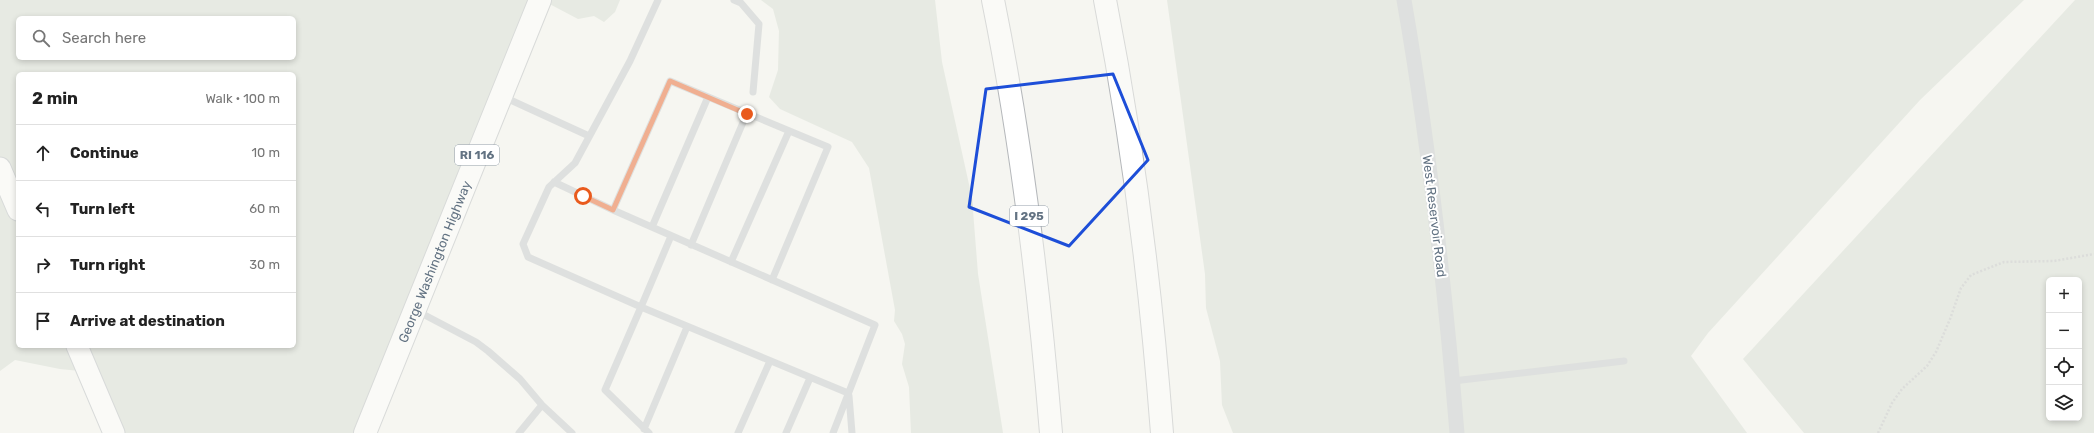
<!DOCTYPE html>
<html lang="en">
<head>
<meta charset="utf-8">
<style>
  body { margin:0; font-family:Rubik,sans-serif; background:#f6f6f6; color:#222 }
  .controls { position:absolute; right:12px; bottom:12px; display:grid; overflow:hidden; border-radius:6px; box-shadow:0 2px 6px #0003 }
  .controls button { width:36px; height:36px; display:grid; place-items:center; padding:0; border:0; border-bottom:1px solid #e0e0e0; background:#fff; color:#222; font:20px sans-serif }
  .stop { position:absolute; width:12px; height:12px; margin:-9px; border:3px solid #e95a1d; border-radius:50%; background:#fff }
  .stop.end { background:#e95a1d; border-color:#fff; box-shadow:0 1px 4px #0008 }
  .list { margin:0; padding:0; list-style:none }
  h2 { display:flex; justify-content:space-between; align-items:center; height:52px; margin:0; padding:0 16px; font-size:17px }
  h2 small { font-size:13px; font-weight:400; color:#767676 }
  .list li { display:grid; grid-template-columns:26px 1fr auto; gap:12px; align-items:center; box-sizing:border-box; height:56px; padding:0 16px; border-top:1px solid #e0e0e0 }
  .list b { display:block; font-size:15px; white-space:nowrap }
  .list em { font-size:13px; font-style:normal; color:#767676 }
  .icon { flex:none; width:22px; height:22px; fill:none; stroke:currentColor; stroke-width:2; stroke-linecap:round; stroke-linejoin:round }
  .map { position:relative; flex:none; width:2094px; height:433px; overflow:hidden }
  .search { position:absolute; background:#fff; box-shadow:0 2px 6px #0003; left:16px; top:16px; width:280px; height:44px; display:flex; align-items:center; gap:10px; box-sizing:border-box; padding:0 14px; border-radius:6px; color:#767676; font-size:15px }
  .panel { position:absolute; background:#fff; box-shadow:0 2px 6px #0003; left:16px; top:72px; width:280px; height:276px; border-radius:6px }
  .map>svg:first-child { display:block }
  .green { fill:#d5dcd2; fill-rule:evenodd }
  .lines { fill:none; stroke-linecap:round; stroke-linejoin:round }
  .secondary-casing { stroke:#b4b9be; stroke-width:23 }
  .primary-casing { stroke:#b5b9bd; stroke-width:24 }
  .highway-casing { stroke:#b5b8bb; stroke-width:24 }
  .path { stroke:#bcbec0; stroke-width:2.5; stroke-dasharray:2 2; stroke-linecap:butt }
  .lane { stroke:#c2c6c9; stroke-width:7 }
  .street { stroke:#c2c6c9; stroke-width:15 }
  .secondary { stroke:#fff; stroke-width:21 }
  .primary { stroke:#fff; stroke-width:22 }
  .highway { stroke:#fff; stroke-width:22 }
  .route { stroke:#e95a1d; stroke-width:5 }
  .marked { fill:none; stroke:#1d4ed8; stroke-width:3; stroke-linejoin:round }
  .labels { text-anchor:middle; stroke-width:4; stroke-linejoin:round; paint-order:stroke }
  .shield { fill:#fff; stroke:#929da8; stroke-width:1 }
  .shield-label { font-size:12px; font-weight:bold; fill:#637383 }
  .street-label { font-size:13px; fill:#637383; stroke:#fff }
</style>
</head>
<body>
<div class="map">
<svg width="2094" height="433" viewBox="0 0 2094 433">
  <rect width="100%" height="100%" fill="#f5f5f1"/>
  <!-- green -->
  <path class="green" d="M 0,0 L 537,0 L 364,433 L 116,433 L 90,372 L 60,369 L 15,360 L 0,371 ZM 18,18 L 294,18 L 294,58 L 18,58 ZM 18,74 L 294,74 L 294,346 L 18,346 Z
    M 542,0 L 620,0 L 615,12 L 604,22 L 594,16 L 578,19 Z
    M 761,0 L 935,0 L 942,62 L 972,198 L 978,274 L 1003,433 L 911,433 L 909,387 L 902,364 L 905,344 L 902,334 L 894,321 L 895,310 L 869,168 L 852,142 L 780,109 L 769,97 L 778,70 L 779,31 L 773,9 Z
    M 1167,0 L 2024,0 L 1920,100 L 1708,333 L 1691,356 L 1747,433 L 1233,433 L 1222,405 L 1220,361 L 1206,308 L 1205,274 Z
    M 2075,0 L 2094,0 L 2094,433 L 1804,433 L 1743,359 ZM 2049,280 L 2079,280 L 2079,418 L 2049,418 Z"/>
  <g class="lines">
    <defs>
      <path id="secondary" d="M 0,168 L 18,210
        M 77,346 L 114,433"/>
      <g id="primary">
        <path id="s1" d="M 365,433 L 540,0"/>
      </g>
      <path id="highway" d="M 993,0 C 1022,143 1039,288 1051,433
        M 1105,0 C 1133,143 1151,288 1162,433"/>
    </defs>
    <!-- secondary casing -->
    <use href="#secondary" class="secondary-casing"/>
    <!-- primary casing -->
    <use href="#primary" class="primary-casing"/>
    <!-- highway casing -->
    <use href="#highway" class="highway-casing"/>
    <!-- path -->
    <path class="path" d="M 1878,433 L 1892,403 L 1902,389 L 1927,366 L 1936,352 L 1950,319 L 1961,288 L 1971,275 L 2004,262 L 2054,261 L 2094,254"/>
    <!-- lane -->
    <path class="lane" d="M 734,0 L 741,3 L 759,24 L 753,92
      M 504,97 L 589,136
      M 554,182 L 613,210 L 875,325 L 833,433
      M 613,210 L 670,81 L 828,147 L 772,280
      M 652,227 L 708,97
      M 671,236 L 641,307 L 848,393
      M 691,245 L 747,113
      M 731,262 L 789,131
      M 417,311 L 476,342 L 488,351 L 520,379 L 542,405 L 572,433
      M 1453,381 L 1624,361
      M 849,396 L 852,433
      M 644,429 L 687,327
      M 519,433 L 542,405
      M 649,433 L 605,390 L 641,307 L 528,257 L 523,244 L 549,187 L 575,163 L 630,61 L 658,0
      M 738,433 L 770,361
      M 786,433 L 810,378"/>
    <!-- street -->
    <path class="street" d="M 1404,0 C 1429,144 1445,288 1457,433"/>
    <!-- secondary -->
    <use href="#secondary" class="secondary"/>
    <!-- primary -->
    <use href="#primary" class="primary"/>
    <!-- highway -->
    <use href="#highway" class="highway"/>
  </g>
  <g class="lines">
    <!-- route -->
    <path class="route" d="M 583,196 L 613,210 L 670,81 L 747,114"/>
  </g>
  <!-- marked area -->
  <path d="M0 0H2094V433H0ZM 1113,74 L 1148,160 L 1069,246 L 969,207 L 986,89 Z" fill="#f5f5f1" fill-opacity=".55" fill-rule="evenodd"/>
  <path class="marked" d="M 1113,74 L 1148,160 L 1069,246 L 969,207 L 986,89 Z"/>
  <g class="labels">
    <!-- shield labels -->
    <g class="shield">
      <rect x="455" y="145" width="44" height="20" rx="3"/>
      <rect x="1010" y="206" width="38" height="20" rx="3"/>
    </g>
    <g class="shield-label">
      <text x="477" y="159">RI 116</text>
      <text x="1029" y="220">I 295</text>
    </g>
    <!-- street labels -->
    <g class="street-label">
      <text transform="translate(1435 216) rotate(83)" y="5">West Reservoir Road</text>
      <text dy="5" stroke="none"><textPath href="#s1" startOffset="185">George Washington Highway</textPath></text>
    </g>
  </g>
</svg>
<div class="controls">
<button>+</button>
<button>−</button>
<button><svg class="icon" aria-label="locate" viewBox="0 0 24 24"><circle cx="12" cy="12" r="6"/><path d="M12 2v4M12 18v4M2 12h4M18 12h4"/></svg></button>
<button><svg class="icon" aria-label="layers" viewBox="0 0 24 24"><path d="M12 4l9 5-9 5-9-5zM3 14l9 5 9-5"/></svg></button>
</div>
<div class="stop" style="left:583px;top:196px"></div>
<div class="stop end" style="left:747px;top:114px"></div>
<div class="search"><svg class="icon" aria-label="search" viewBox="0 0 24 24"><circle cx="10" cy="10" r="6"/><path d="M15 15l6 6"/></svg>Search here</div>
<section class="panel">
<h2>2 min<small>Walk · 100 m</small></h2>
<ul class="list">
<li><svg class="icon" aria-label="ahead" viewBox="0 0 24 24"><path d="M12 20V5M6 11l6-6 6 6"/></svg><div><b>Continue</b></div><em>10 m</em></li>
<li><svg class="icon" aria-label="left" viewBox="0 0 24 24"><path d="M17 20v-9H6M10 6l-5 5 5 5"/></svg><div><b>Turn left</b></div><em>60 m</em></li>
<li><svg class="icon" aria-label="right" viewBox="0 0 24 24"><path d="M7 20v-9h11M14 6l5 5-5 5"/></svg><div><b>Turn right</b></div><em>30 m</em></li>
<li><svg class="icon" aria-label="arrive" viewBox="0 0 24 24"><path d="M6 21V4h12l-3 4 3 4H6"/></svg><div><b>Arrive at destination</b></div></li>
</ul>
</section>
</div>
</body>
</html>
